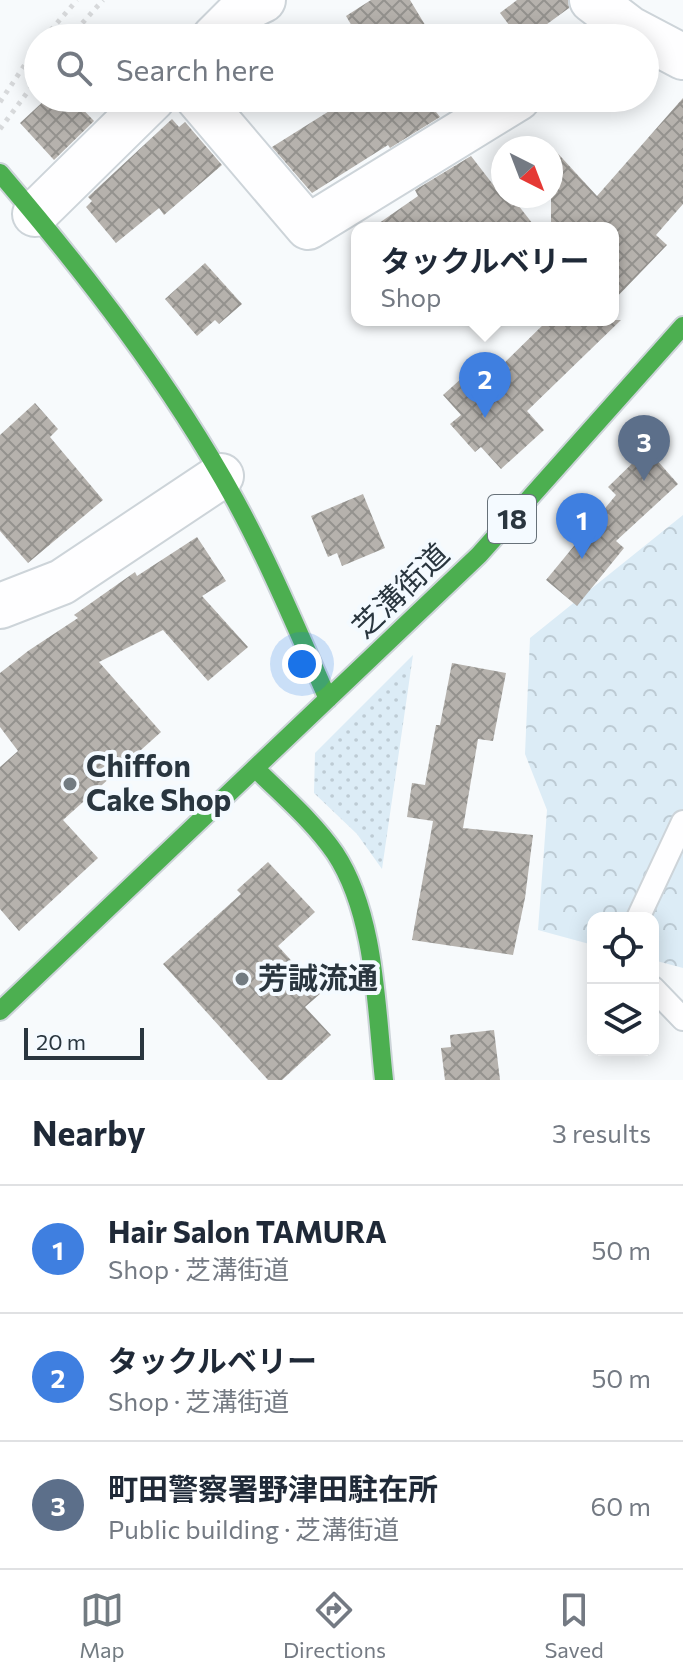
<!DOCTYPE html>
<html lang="en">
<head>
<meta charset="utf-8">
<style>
  body { margin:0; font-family:Commissioner,"Noto Sans JP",sans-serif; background:#f6f6f7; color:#1f2937 }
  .controls { position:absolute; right:24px; bottom:24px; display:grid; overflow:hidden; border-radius:16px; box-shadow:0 4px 20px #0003 }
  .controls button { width:72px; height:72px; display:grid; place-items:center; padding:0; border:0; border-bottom:2px solid #e0e1e3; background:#fff; color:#1f2937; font:40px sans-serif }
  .compass { position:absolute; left:491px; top:136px; width:72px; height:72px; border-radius:50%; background:#fff; box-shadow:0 4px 20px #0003; rotate:138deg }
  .scale { position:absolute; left:24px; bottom:20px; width:120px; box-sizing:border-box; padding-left:8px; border:4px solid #2a363f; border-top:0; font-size:22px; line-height:28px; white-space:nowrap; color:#2a363f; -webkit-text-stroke:6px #f4faff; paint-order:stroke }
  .you { position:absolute; left:302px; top:664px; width:28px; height:28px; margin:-20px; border:6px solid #fff; border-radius:50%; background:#1a73e8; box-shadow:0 0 0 12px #1a73e833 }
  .badge { display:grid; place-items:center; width:52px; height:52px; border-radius:50%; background:#727b81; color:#fff; font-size:26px; font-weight:700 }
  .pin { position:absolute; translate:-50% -66px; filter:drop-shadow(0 2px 4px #0008) }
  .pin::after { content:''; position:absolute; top:42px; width:28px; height:24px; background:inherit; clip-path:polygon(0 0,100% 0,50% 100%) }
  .popup { position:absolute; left:351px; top:222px; width:268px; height:104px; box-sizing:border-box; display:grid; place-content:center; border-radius:16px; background:#fff; filter:drop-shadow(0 2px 6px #0005); font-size:26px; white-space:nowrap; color:#747a83 }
  .popup b { font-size:30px; color:#1f2937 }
  .popup::after { content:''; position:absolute; left:50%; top:100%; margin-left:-16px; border:16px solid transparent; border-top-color:#fff }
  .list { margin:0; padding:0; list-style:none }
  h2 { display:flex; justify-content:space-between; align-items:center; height:104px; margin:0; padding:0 32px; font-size:34px }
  h2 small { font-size:26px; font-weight:400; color:#747a83 }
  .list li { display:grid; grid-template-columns:52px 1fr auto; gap:24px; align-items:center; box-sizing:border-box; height:128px; padding:0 32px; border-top:2px solid #e0e1e3 }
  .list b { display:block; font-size:30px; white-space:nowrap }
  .list p { margin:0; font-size:26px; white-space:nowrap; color:#747a83 }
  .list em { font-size:26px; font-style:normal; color:#747a83 }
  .icon { flex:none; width:44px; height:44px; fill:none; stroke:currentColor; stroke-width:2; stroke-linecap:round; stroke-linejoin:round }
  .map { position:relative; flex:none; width:683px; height:1080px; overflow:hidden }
  .search { position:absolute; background:#fff; box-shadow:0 4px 20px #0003; left:24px; right:24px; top:24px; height:88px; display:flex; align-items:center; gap:20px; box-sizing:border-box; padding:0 28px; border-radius:44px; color:#747a83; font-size:30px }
  .sheet { height:488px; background:#fff }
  nav { display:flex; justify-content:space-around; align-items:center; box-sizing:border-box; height:112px; border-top:2px solid #e0e1e3; background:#fff; font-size:22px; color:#747a83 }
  nav a { display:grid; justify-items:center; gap:4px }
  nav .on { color:#727b81 }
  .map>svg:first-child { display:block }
  .grass { fill:url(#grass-dots) }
  .forest { fill:url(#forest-crowns) }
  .building { fill:url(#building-cross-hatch) }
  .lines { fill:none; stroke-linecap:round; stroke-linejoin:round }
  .lane-casing { stroke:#cdd4d9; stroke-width:26 }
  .street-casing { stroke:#cdd4d9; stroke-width:48 }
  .fast-casing { stroke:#cdd4d9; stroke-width:22 }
  .path { stroke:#d7d9db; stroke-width:5; stroke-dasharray:4 6; stroke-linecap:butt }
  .lane { stroke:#fefeff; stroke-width:22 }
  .street { stroke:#fefeff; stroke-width:44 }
  .fast { stroke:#4caf50; stroke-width:18 }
  .poi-dot { fill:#727b81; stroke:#f4faff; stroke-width:3 }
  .labels { text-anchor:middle; stroke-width:8; stroke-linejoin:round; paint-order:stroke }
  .shield { fill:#f4faff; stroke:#677179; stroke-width:2 }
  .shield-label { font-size:28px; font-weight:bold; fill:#2a363f }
  .street-label { font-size:30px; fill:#2a363f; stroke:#f4faff }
  .poi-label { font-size:30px; font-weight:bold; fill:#2a363f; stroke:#f4faff; text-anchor:start }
</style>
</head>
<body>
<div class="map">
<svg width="683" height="1080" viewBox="0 0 683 1080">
  <defs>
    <pattern id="grass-dots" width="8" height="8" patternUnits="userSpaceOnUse" patternTransform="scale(2)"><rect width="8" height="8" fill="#dcecf6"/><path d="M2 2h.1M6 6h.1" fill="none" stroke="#bdcbd4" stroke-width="1.8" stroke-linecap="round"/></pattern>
    <pattern id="forest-crowns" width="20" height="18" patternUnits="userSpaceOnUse" patternTransform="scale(2)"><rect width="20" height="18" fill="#dcecf6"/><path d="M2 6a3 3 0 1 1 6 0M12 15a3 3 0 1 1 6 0" fill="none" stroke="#bdcbd4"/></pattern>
    <pattern id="building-cross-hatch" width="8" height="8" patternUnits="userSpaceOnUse" patternTransform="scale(2)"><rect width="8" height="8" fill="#b6b2ad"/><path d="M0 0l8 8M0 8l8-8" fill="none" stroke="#94928e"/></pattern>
  </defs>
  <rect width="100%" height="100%" fill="#f7fafc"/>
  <!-- grass -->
  <path class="grass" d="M 413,655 L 382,869 L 357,834 L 314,793 L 315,753 Z"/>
  <!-- forest -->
  <path class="forest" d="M 683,515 L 683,968 L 653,960 L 653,918 L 593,918 L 593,945 L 538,930 L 547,810 L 525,754 L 530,638 Z"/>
  <!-- building -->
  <path class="building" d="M 371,0 L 410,0 L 433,38 L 359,38 L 346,16 Z
    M 517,0 L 568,0 L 569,8 L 528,38 L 519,38 L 500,13 Z
    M 47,98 L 72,98 L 94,121 L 54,160 L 20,123 Z
    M 350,98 L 425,98 L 440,117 L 390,148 L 388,145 L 312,193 L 272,147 Z
    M 683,98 L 683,204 L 656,235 L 667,245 L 613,301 L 613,228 L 551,228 L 551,146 L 597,196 Z
    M 172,119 L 179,127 L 185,122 L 222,165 L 164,215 L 159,208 L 116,243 L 86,207 L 92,201 L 88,197 Z
    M 471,156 L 495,187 L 500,183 L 503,186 L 503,196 L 511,196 L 536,228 L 372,228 L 418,196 L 415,190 Z
    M 205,263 L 242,304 L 219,324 L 215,320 L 197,336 L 165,299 Z
    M 548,320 L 621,320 L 527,411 L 544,430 L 501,469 L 481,447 L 475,452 L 450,424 L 461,415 L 443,395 L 482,360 L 494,373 Z
    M 35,403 L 58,429 L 50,437 L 103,500 L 28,563 L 0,531 L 0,435 Z
    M 647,449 L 678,484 L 616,541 L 624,548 L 577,606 L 546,580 L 616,495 L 608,487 Z
    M 363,494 L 385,548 L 342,566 L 337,553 L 328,557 L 311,516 Z
    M 197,537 L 226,581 L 202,596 L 248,647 L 208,681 L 163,630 L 99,662 L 161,732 L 63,820 L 98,858 L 19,931 L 0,909 L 0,767 L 18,751 L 0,727 L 0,673 L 28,651 L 78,618 L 74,615 L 135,572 L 137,576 Z
    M 452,663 L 506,673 L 493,741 L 478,739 L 463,828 L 533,835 L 525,898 L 513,955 L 412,940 L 433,821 L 407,817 L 412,783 L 425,785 L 436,725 L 440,725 Z
    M 268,862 L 315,912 L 278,946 L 321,993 L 305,1007 L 331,1035 L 282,1080 L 268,1080 L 163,964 L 241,894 L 237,890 Z
    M 494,1030 L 500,1080 L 445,1080 L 441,1048 L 451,1047 L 450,1035 Z"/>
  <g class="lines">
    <defs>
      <path id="lane" d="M 638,918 L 683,822
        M 653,988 L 683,1019"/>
      <path id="street" d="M 592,0 L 630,29 L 683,57
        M 214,38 L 242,10 L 263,0
        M 198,98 L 308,227 L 518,98
        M 35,214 L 153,98
        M 0,606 L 62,582 L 221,476"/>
      <path id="fast" d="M 0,173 C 87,275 170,382 235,500 C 270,564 298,632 328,699
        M 255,768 C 282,795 313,821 335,853 C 376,915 376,1009 384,1080
        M 0,1011 L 479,555 L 683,326"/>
    </defs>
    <!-- lane casing -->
    <use href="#lane" class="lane-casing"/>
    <!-- street casing -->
    <use href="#street" class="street-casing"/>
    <!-- fast casing -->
    <use href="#fast" class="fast-casing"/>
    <!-- path -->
    <path class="path" d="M 44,38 L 77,0
      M 69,38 L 103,0
      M 0,102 L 38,45
      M 0,129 L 38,78"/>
    <!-- lane -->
    <use href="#lane" class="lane"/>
    <!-- street -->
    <use href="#street" class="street"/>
    <!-- fast -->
    <use href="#fast" class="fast"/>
  </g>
  <!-- markers -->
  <g class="poi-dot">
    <circle cx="70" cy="784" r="8"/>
    <circle cx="242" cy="979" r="8"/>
  </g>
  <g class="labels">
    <!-- shield labels -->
    <rect class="shield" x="488" y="495" width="48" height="48" rx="6"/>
    <g class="shield-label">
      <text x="512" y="529">18</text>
    </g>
    <!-- street labels -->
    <g class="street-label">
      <text transform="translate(401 591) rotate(-44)" y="10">芝溝街道</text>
    </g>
    <!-- poi labels -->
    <g class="poi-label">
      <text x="86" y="777">Chiffon<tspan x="86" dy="34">Cake Shop</tspan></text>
      <text x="258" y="989">芳誠流通</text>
    </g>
  </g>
</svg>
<div class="controls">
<button><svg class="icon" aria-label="locate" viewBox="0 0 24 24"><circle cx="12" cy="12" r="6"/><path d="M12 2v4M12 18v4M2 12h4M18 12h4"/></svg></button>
<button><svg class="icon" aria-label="layers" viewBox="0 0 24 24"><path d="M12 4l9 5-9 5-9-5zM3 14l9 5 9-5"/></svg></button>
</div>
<svg class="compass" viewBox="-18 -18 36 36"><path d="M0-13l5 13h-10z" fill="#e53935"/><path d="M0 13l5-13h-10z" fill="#747a83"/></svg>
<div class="scale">20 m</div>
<div class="you"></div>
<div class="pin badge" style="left:582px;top:559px;background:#3f7fe0">1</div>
<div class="pin badge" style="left:485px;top:418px;background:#3f7fe0">2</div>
<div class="popup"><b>タックルベリー</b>Shop</div>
<div class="pin badge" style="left:644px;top:481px;background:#5c6f8a">3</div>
<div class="search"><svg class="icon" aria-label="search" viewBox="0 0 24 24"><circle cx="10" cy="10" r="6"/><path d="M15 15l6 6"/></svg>Search here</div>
</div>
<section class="sheet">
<h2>Nearby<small>3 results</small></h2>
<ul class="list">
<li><span class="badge" style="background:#3f7fe0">1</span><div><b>Hair Salon TAMURA</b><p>Shop · 芝溝街道</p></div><em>50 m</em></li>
<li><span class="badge" style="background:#3f7fe0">2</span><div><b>タックルベリー</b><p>Shop · 芝溝街道</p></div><em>50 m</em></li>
<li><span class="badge" style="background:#5c6f8a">3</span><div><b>町田警察署野津田駐在所</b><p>Public building · 芝溝街道</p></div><em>60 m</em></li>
</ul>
</section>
<nav>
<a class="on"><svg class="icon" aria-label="map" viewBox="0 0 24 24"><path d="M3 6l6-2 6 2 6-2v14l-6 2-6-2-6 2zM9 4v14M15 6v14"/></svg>Map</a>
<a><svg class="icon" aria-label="directions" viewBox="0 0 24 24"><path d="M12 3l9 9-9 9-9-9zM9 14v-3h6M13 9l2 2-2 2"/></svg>Directions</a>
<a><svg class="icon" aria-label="saved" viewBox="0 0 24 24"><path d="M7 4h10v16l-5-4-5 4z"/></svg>Saved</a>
</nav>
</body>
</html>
